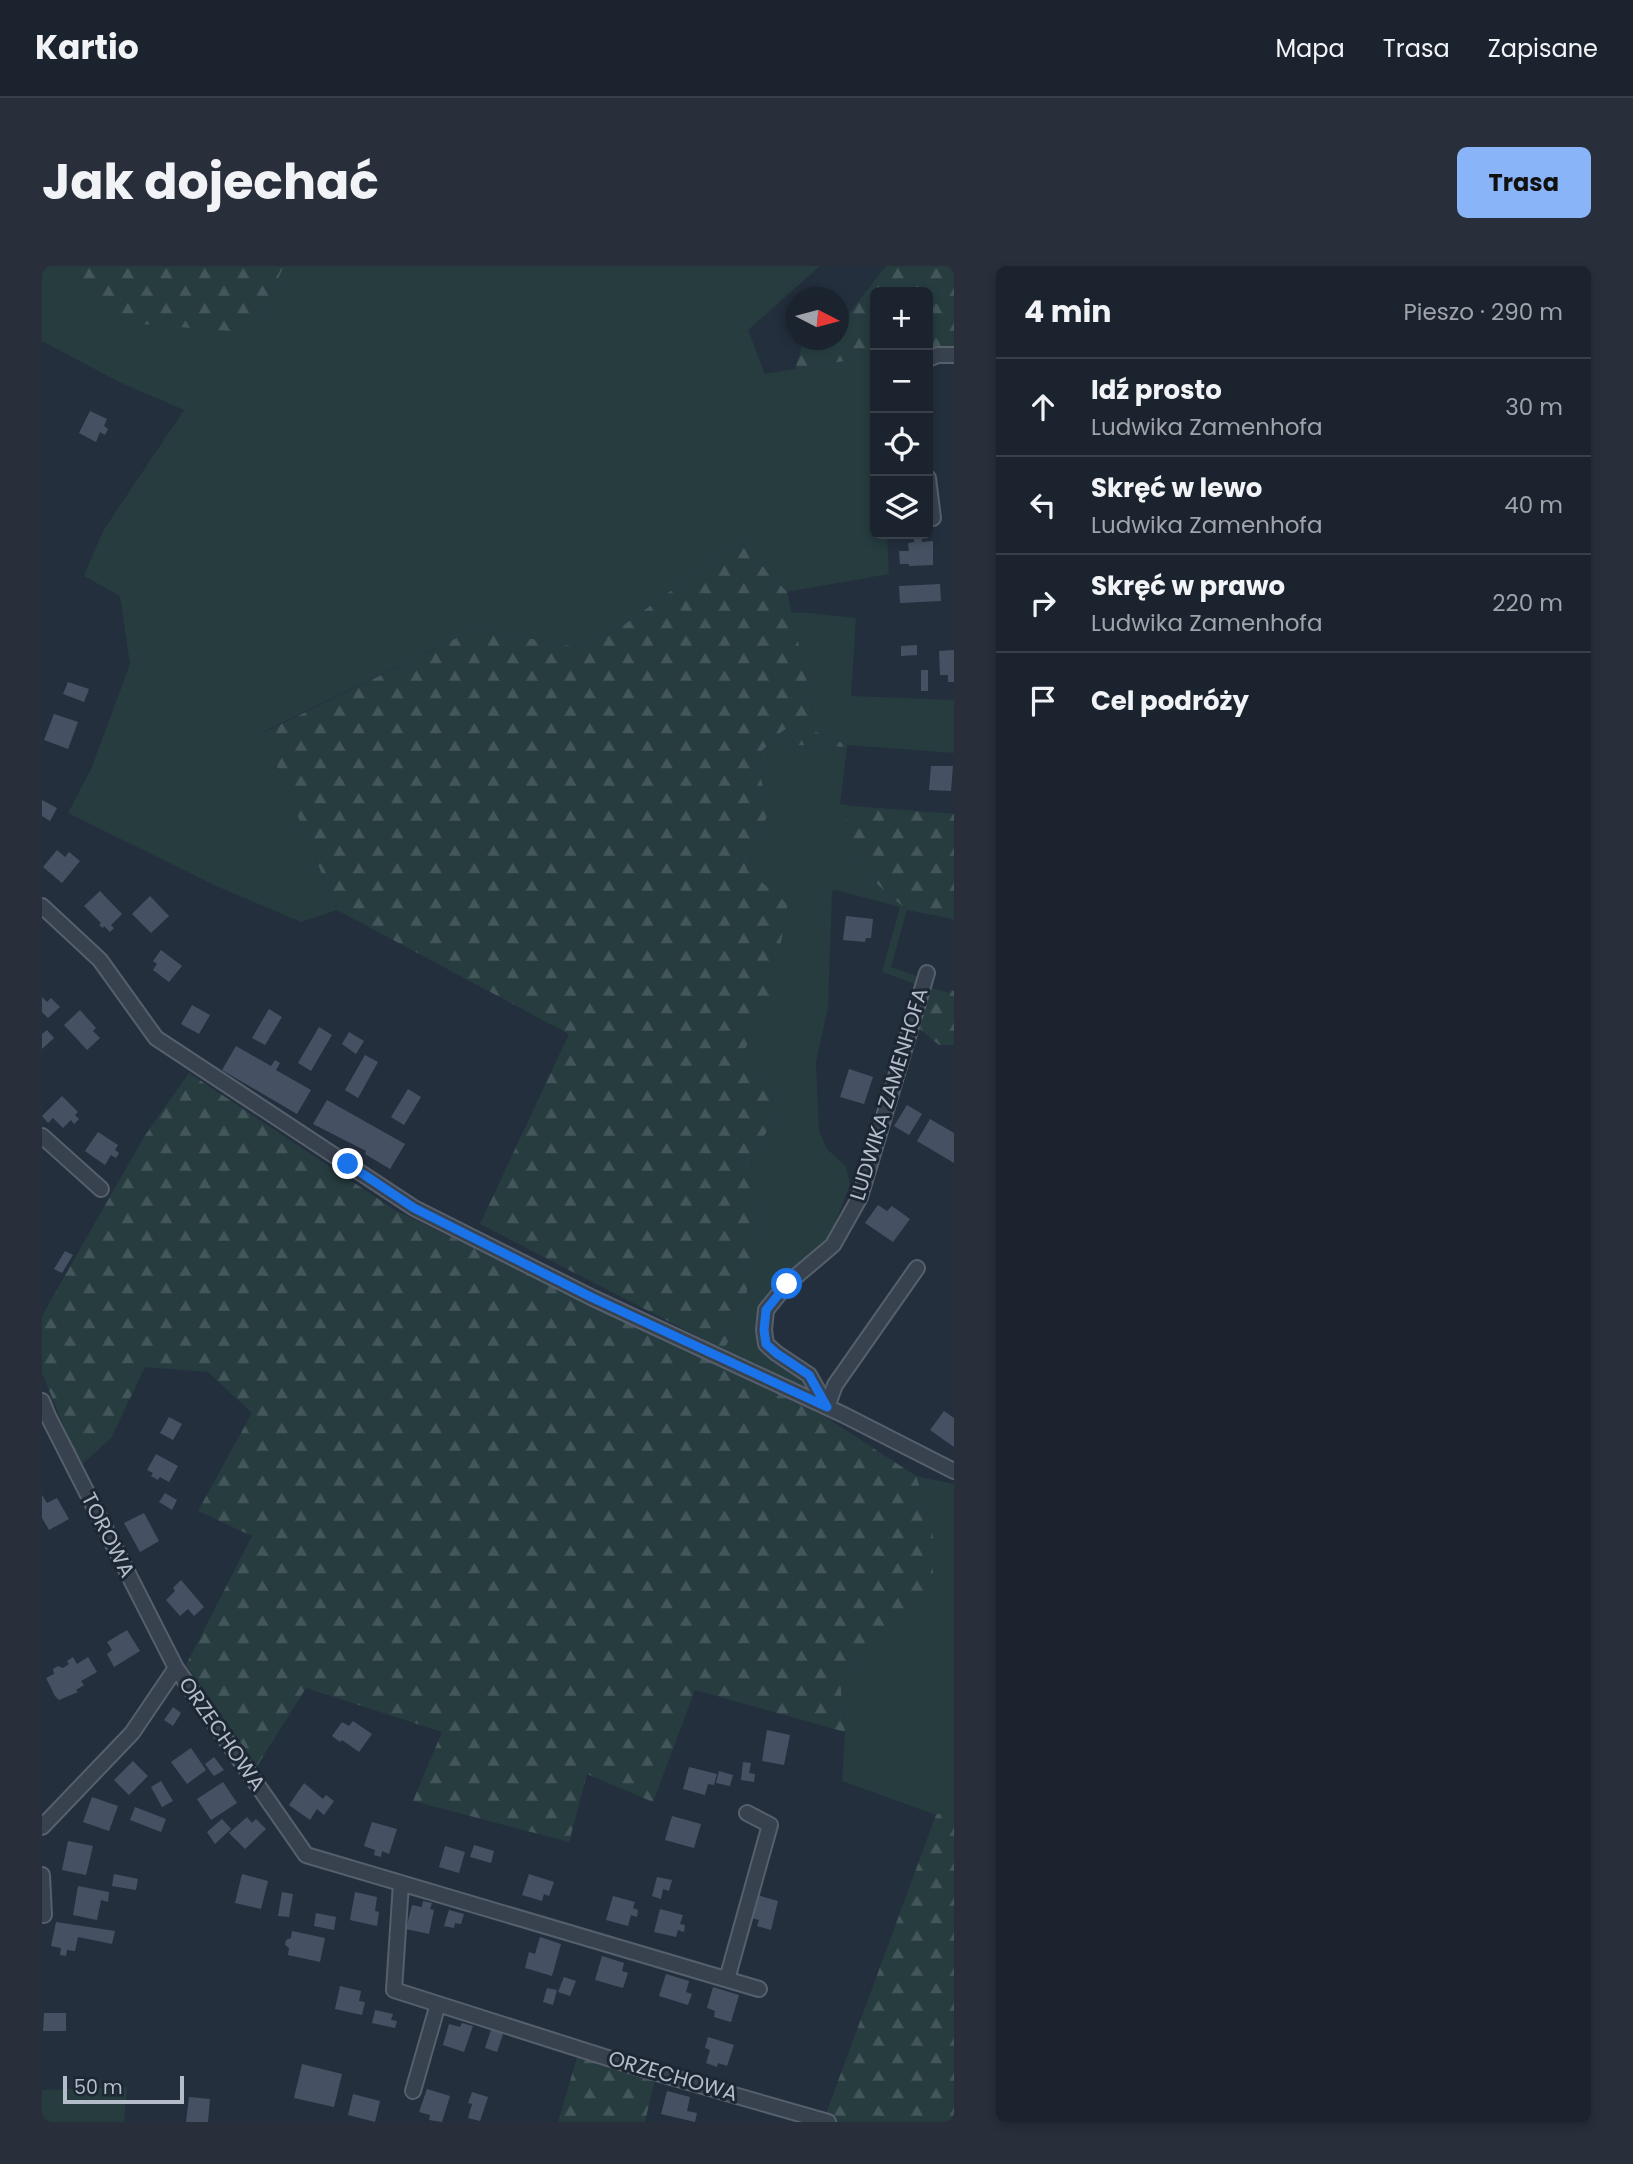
<!DOCTYPE html>
<html lang="pl">
<head>
<meta charset="utf-8">
<style>
  body { margin:0; font-family:Poppins,sans-serif; background:#282f3a; color:#f1f3f6 }
  .controls { position:absolute; right:21px; top:21px; display:grid; overflow:hidden; border-radius:10px; box-shadow:0 4px 10px #0003 }
  .controls button { width:63px; height:63px; display:grid; place-items:center; padding:0; border:0; border-bottom:2px solid #39404a; background:#1b232e; color:#f1f3f6; font:35px sans-serif }
  .compass { position:absolute; left:744px; top:21px; width:63px; height:63px; border-radius:50%; background:#1b232e; box-shadow:0 4px 10px #0003; rotate:96deg }
  .scale { position:absolute; left:21px; bottom:18px; width:121px; box-sizing:border-box; padding-left:7px; border:4px solid #b4bcc9; border-top:0; font-size:19px; line-height:24px; white-space:nowrap; color:#b4bcc9; -webkit-text-stroke:5px #1d2633; paint-order:stroke }
  .stop { position:absolute; width:21px; height:21px; margin:-16px; border:5px solid #1a73e8; border-radius:50%; background:#fff }
  .stop.end { background:#1a73e8; border-color:#fff; box-shadow:0 2px 7px #0008 }
  .list { margin:0; padding:0; list-style:none }
  h2 { display:flex; justify-content:space-between; align-items:center; height:91px; margin:0; padding:0 28px; font-size:30px }
  h2 small { font-size:23px; font-weight:400; color:#a0a4aa }
  .list li { display:grid; grid-template-columns:46px 1fr auto; gap:21px; align-items:center; box-sizing:border-box; height:98px; padding:0 28px; border-top:2px solid #39404a }
  .list b { display:block; font-size:26px; white-space:nowrap }
  .list p { margin:0; font-size:23px; white-space:nowrap; color:#a0a4aa }
  .list em { font-size:23px; font-style:normal; color:#a0a4aa }
  .icon { flex:none; width:38px; height:38px; fill:none; stroke:currentColor; stroke-width:2; stroke-linecap:round; stroke-linejoin:round }
  .map { position:relative; flex:none; width:912px; height:1856px; overflow:hidden; border-radius:10px }
  header { display:flex; align-items:center; gap:42px; box-sizing:border-box; height:98px; padding:0 35px; background:#1b232e; border-bottom:2px solid #39404a }
  header strong { font-size:33px }
  nav { display:flex; gap:38px; margin-inline-start:auto; font-size:24px }
  .intro { display:flex; align-items:center; justify-content:space-between; box-sizing:border-box; height:168px; padding:0 42px }
  h1 { margin:0; font-size:49px }
  .button { padding:18px 32px; border-radius:10px; background:#8ab4f8; color:#111; font-size:24px; font-weight:700 }
  main { display:flex; gap:42px; padding:0 42px }
  aside { flex:1; background:#1b232e; border-radius:10px; box-shadow:0 4px 10px #0003 }
  .map>svg:first-child { display:block }
  .green { fill:#263c3f }
  .forest { fill:url(#forest-firs) }
  .building { fill:#455162 }
  .lines { fill:none; stroke-linecap:round; stroke-linejoin:round }
  .street-casing { stroke:#565f6c; stroke-width:18 }
  .street { stroke:#38414e; stroke-width:14 }
  .route { stroke:#1a73e8; stroke-width:9 }
  .labels { text-anchor:middle; stroke-width:6; stroke-linejoin:round; paint-order:stroke }
  .street-label { font-size:21px; fill:#b4bcc9; stroke:#1d2633 }
</style>
</head>
<body>
<header>
<strong>Kartio</strong>
<nav><a>Mapa</a><a>Trasa</a><a>Zapisane</a></nav>
</header>
<div class="intro"><h1>Jak dojechać</h1><a class="button">Trasa</a></div>
<main>
<div class="map">
<svg width="912" height="1856" viewBox="0 0 912 1856">
  <defs>
    <pattern id="forest-firs" width="22" height="20" patternUnits="userSpaceOnUse" patternTransform="scale(1.75)"><rect width="22" height="20" fill="#263c3f"/><path d="M5 1l3.5 6h-7zM16 11l3.5 6h-7z" fill="#435659"/></pattern>
  </defs>
  <rect width="100%" height="100%" fill="#242f3e"/>
  <!-- green -->
  <path class="green" d="M 0,0 L 6,0 L 211,67 L 242,0 L 778,0 L 706,64 L 723,108 L 833,90 L 833,268 L 845,268 L 847,308 L 745,326 L 693,271 L 675,289 L 641,316 L 579,361 L 541,382 L 433,363 L 221,466 L 295,644 L 259,656 L 174,620 L 26,547 L 50,501 L 88,398 L 78,330 L 42,310 L 61,265 L 142,144 L 77,116 L 0,75 Z
    M 757,346 L 814,352 L 809,430 L 912,434 L 912,487 L 805,479 L 772,465 L 770,438 L 749,347 Z
    M 745,462 L 753,479 L 805,481 L 798,538 L 811,540 L 815,590 L 836,619 L 865,644 L 849,701 L 878,711 L 876,719 L 840,706 L 858,641 L 793,624 L 790,625 L 786,742 L 774,796 L 777,866 L 786,884 L 804,900 L 808,918 L 786,977 L 721,1038 L 714,1068 L 749,1106 L 769,1121 L 756,1122 L 680,1088 L 703,1040 L 714,958 L 709,890 L 733,853 L 727,813 L 700,789 L 705,604 L 728,542 L 717,507 L 719,486 L 732,472 Z
    M 874,1210 L 912,1218 L 912,1540 L 894,1549 L 800,1515 L 803,1466 L 798,1412 L 821,1390 L 891,1260 Z
    M 85,1821 L 82,1856 L 0,1856 L 0,1824 Z"/>
  <!-- forest -->
  <path class="forest" d="M 6,0 L 242,0 L 211,67 L 88,57 Z
    M 844,0 L 912,0 L 912,83 L 886,84 L 886,26 L 833,26 L 833,90 L 753,103 L 762,74 L 796,74 L 797,60 Z
    M 693,271 L 745,326 L 770,438 L 772,465 L 805,479 L 805,481 L 753,479 L 745,462 L 732,472 L 719,486 L 717,507 L 728,542 L 705,604 L 746,638 L 727,740 L 700,788 L 727,813 L 733,853 L 709,890 L 714,958 L 703,1040 L 682,1084 L 438,958 L 527,768 L 295,644 L 221,467 L 433,363 L 541,382 L 579,361 L 641,316 L 675,289 Z
    M 811,540 L 912,548 L 912,653 L 865,644 L 836,619 L 815,590 L 803,554 Z
    M 890,722 L 907,727 L 908,724 L 912,725 L 912,779 L 897,779 L 878,763 Z
    M 147,807 L 353,944 L 782,1150 L 874,1210 L 891,1260 L 891,1324 L 798,1412 L 803,1466 L 653,1424 L 611,1536 L 545,1508 L 527,1576 L 371,1535 L 400,1466 L 264,1422 L 215,1500 L 144,1399 L 210,1270 L 156,1245 L 210,1147 L 166,1106 L 103,1101 L 69,1172 L 38,1200 L 0,1107 L 0,1050 L 102,871 Z
    M 912,1540 L 912,1856 L 781,1856 L 894,1549 Z
    M 536,1788 L 613,1812 L 603,1856 L 516,1856 Z"/>
  <!-- building -->
  <path class="building" d="M 48,145 L 65,153 L 62,160 L 66,163 L 63,169 L 58,166 L 54,176 L 37,167 Z
    M 879,269 L 880,276 L 891,275 L 891,299 L 867,300 L 867,298 L 858,298 L 857,285 L 867,285 L 866,277 L 872,276 L 872,270 Z
    M 898,318 L 899,335 L 858,337 L 857,320 Z
    M 875,379 L 875,389 L 859,390 L 859,380 Z
    M 912,384 L 912,416 L 906,416 L 906,409 L 898,409 L 897,385 Z
    M 879,404 L 886,404 L 886,425 L 879,425 Z
    M 26,416 L 47,423 L 42,436 L 21,428 Z
    M 12,448 L 36,456 L 26,483 L 2,474 Z
    M 889,500 L 911,500 L 909,525 L 887,524 Z
    M 0,534 L 15,542 L 8,555 L 0,550 Z
    M 15,584 L 23,591 L 27,586 L 38,595 L 20,617 L 1,601 Z
    M 58,625 L 80,648 L 69,659 L 72,662 L 68,666 L 62,660 L 61,662 L 57,659 L 59,657 L 42,640 Z
    M 108,630 L 127,650 L 109,667 L 90,648 Z
    M 804,650 L 831,653 L 829,672 L 824,672 L 823,676 L 801,674 Z
    M 119,684 L 140,700 L 127,716 L 111,704 L 115,698 L 111,695 Z
    M 0,731 L 5,736 L 9,732 L 18,741 L 6,752 L 0,746 Z
    M 150,739 L 168,749 L 157,768 L 139,758 Z
    M 227,743 L 240,751 L 223,779 L 210,772 Z
    M 38,744 L 54,762 L 51,765 L 58,772 L 45,784 L 22,759 Z
    M 277,761 L 290,769 L 269,805 L 256,797 Z
    M 5,764 L 12,772 L 0,783 L 0,768 Z
    M 307,766 L 322,775 L 314,788 L 300,778 Z
    M 194,780 L 229,800 L 233,794 L 238,797 L 234,804 L 269,824 L 255,848 L 180,804 Z
    M 323,789 L 336,796 L 316,832 L 303,824 Z
    M 807,803 L 831,811 L 822,838 L 798,831 Z
    M 366,823 L 379,831 L 362,859 L 349,851 Z
    M 20,830 L 36,846 L 33,849 L 37,853 L 32,858 L 29,854 L 21,862 L 11,852 L 6,857 L 0,850 Z
    M 285,834 L 363,878 L 348,903 L 323,888 L 324,885 L 271,858 Z
    M 865,839 L 880,848 L 867,869 L 852,860 Z
    M 888,853 L 912,867 L 912,897 L 875,875 Z
    M 56,866 L 76,879 L 73,884 L 77,887 L 74,892 L 69,889 L 63,899 L 43,885 Z
    M 836,939 L 845,945 L 850,940 L 868,953 L 851,976 L 823,957 Z
    M 23,985 L 31,989 L 20,1007 L 12,1003 Z
    M 902,1145 L 912,1152 L 912,1181 L 888,1164 Z
    M 127,1151 L 140,1158 L 131,1174 L 118,1167 Z
    M 114,1188 L 136,1200 L 127,1216 L 118,1211 L 116,1214 L 109,1210 L 111,1207 L 105,1204 Z
    M 123,1227 L 135,1234 L 130,1244 L 117,1236 Z
    M 0,1229 L 5,1237 L 15,1232 L 27,1253 L 7,1264 L 0,1252 Z
    M 102,1247 L 117,1275 L 98,1286 L 82,1257 Z
    M 139,1314 L 162,1341 L 152,1350 L 146,1343 L 138,1350 L 124,1334 L 133,1325 L 131,1322 Z
    M 85,1364 L 98,1385 L 72,1401 L 65,1388 L 70,1384 L 65,1376 Z
    M 31,1391 L 35,1398 L 46,1391 L 55,1406 L 39,1415 L 42,1419 L 34,1424 L 36,1426 L 17,1434 L 13,1430 L 4,1412 L 12,1408 L 11,1403 L 16,1400 L 21,1402 L 27,1398 L 25,1395 Z
    M 131,1441 L 139,1447 L 131,1460 L 122,1454 Z
    M 311,1455 L 330,1468 L 317,1486 L 300,1474 L 298,1476 L 290,1470 L 300,1456 L 307,1460 Z
    M 725,1464 L 748,1469 L 742,1499 L 720,1495 Z
    M 149,1482 L 164,1504 L 145,1518 L 129,1496 Z
    M 172,1491 L 182,1504 L 172,1510 L 163,1498 Z
    M 91,1495 L 106,1510 L 87,1529 L 72,1514 Z
    M 701,1496 L 709,1497 L 707,1507 L 713,1508 L 712,1516 L 699,1514 Z
    M 647,1501 L 675,1508 L 672,1519 L 666,1518 L 663,1529 L 641,1523 Z
    M 677,1505 L 691,1509 L 688,1520 L 674,1517 Z
    M 119,1515 L 131,1535 L 120,1541 L 109,1521 Z
    M 181,1516 L 195,1537 L 169,1554 L 155,1533 Z
    M 262,1517 L 281,1533 L 284,1529 L 292,1535 L 282,1549 L 275,1543 L 268,1554 L 247,1539 Z
    M 50,1531 L 76,1540 L 67,1565 L 41,1556 Z
    M 93,1541 L 124,1553 L 119,1566 L 88,1554 Z
    M 630,1550 L 659,1558 L 652,1582 L 623,1574 Z
    M 205,1551 L 210,1557 L 214,1553 L 224,1563 L 203,1583 L 187,1567 Z
    M 180,1553 L 189,1563 L 173,1578 L 165,1566 Z
    M 330,1556 L 355,1563 L 347,1588 L 340,1585 L 339,1591 L 332,1589 L 333,1584 L 322,1580 Z
    M 26,1575 L 51,1580 L 44,1609 L 20,1604 Z
    M 432,1579 L 452,1585 L 449,1597 L 428,1591 Z
    M 403,1580 L 423,1586 L 417,1607 L 397,1601 Z
    M 72,1608 L 96,1613 L 94,1624 L 70,1620 Z
    M 200,1608 L 226,1615 L 219,1643 L 193,1637 Z
    M 487,1608 L 512,1616 L 507,1630 L 502,1628 L 500,1635 L 480,1629 Z
    M 615,1611 L 630,1614 L 627,1625 L 621,1623 L 619,1633 L 610,1630 Z
    M 36,1620 L 67,1626 L 66,1636 L 59,1634 L 55,1654 L 31,1649 Z
    M 240,1626 L 251,1628 L 247,1651 L 236,1650 Z
    M 313,1626 L 335,1631 L 333,1645 L 337,1646 L 335,1660 L 308,1654 Z
    M 715,1629 L 736,1635 L 729,1664 L 715,1660 L 717,1654 L 709,1652 Z
    M 571,1630 L 593,1636 L 591,1642 L 596,1644 L 595,1651 L 589,1649 L 586,1660 L 564,1654 Z
    M 381,1635 L 390,1637 L 388,1643 L 392,1644 L 387,1668 L 364,1663 L 370,1639 L 380,1641 Z
    M 618,1643 L 641,1649 L 638,1658 L 643,1659 L 642,1666 L 636,1664 L 634,1671 L 612,1666 Z
    M 407,1644 L 422,1648 L 419,1658 L 413,1657 L 412,1662 L 402,1660 Z
    M 274,1647 L 294,1651 L 292,1664 L 272,1660 Z
    M 14,1656 L 73,1665 L 70,1678 L 36,1671 L 33,1685 L 25,1684 L 24,1690 L 18,1689 L 19,1682 L 9,1680 Z
    M 250,1665 L 283,1672 L 278,1696 L 246,1689 L 247,1682 L 243,1679 L 244,1674 L 249,1672 Z
    M 498,1671 L 519,1678 L 510,1710 L 483,1702 L 487,1686 L 493,1688 Z
    M 560,1690 L 582,1697 L 580,1705 L 586,1707 L 581,1722 L 553,1714 Z
    M 624,1708 L 647,1715 L 644,1726 L 650,1728 L 646,1739 L 617,1730 Z
    M 522,1711 L 534,1715 L 528,1730 L 516,1726 Z
    M 298,1720 L 319,1725 L 317,1735 L 323,1736 L 320,1749 L 293,1743 Z
    M 671,1721 L 697,1729 L 689,1756 L 672,1751 L 673,1745 L 665,1742 Z
    M 505,1722 L 515,1724 L 511,1739 L 501,1736 Z
    M 333,1744 L 351,1748 L 349,1754 L 355,1755 L 353,1762 L 330,1757 Z
    M 2,1747 L 24,1747 L 24,1765 L 1,1765 Z
    M 420,1757 L 431,1760 L 422,1786 L 401,1779 L 407,1758 L 418,1761 Z
    M 451,1758 L 463,1762 L 455,1786 L 443,1782 Z
    M 666,1771 L 692,1779 L 685,1800 L 676,1797 L 675,1801 L 664,1797 L 668,1784 L 663,1782 Z
    M 260,1798 L 300,1808 L 292,1841 L 252,1832 Z
    M 385,1823 L 408,1830 L 400,1856 L 387,1854 L 388,1849 L 377,1846 Z
    M 625,1825 L 648,1831 L 645,1845 L 655,1847 L 653,1856 L 619,1848 Z
    M 430,1826 L 446,1831 L 438,1855 L 426,1852 L 430,1838 L 426,1837 Z
    M 311,1828 L 338,1835 L 333,1856 L 306,1849 Z
    M 147,1831 L 168,1833 L 166,1856 L 144,1856 Z"/>
  <g class="lines">
    <defs>
      <path id="street" d="M 886,93 L 896,89 L 912,89
        M 886,212 L 891,252
        M 0,640 L 58,694 L 114,772 L 372,942 L 551,1032 L 802,1149 L 912,1205
        M 0,870 L 59,923
        M 0,1135 L 6,1150 L 134,1402 L 264,1589 L 717,1723
        M 785,1141 L 767,1109 L 734,1087 L 724,1078 L 722,1064 L 724,1044 L 745,1018 L 791,979 L 818,931 L 885,707
        M 785,1141 L 793,1119 L 875,1002
        M 0,1561 L 90,1467 L 134,1402
        M 0,1609 L 2,1649
        M 359,1617 L 352,1724 L 591,1800 L 786,1856
        M 685,1713 L 728,1559 L 705,1547
        M 371,1825 L 396,1738"/>
    </defs>
    <!-- street casing -->
    <use href="#street" class="street-casing"/>
    <!-- street -->
    <use href="#street" class="street"/>
  </g>
  <g class="lines">
    <!-- route -->
    <path class="route" d="M 306,898 L 372,942 L 551,1032 L 785,1141 L 767,1109 L 734,1087 L 724,1078 L 722,1064 L 724,1044 L 745,1018"/>
  </g>
  <g class="labels">
    <!-- street labels -->
    <g class="street-label">
      <text transform="translate(847 828) rotate(-73)" y="7">LUDWIKA ZAMENHOFA</text>
      <text transform="translate(66 1269) rotate(63)" y="7">TOROWA</text>
      <text transform="translate(180 1468) rotate(55)" y="7">ORZECHOWA</text>
      <text transform="translate(631 1810) rotate(16)" y="7">ORZECHOWA</text>
    </g>
  </g>
</svg>
<div class="controls">
<button>+</button>
<button>−</button>
<button><svg class="icon" aria-label="locate" viewBox="0 0 24 24"><circle cx="12" cy="12" r="6"/><path d="M12 2v4M12 18v4M2 12h4M18 12h4"/></svg></button>
<button><svg class="icon" aria-label="layers" viewBox="0 0 24 24"><path d="M12 4l9 5-9 5-9-5zM3 14l9 5 9-5"/></svg></button>
</div>
<svg class="compass" viewBox="-18 -18 36 36"><path d="M0-13l5 13h-10z" fill="#e53935"/><path d="M0 13l5-13h-10z" fill="#a0a4aa"/></svg>
<div class="scale">50 m</div>
<div class="stop" style="left:745px;top:1018px"></div>
<div class="stop end" style="left:306px;top:898px"></div>
</div>
<aside>
<h2>4 min<small>Pieszo · 290 m</small></h2>
<ul class="list">
<li><svg class="icon" aria-label="ahead" viewBox="0 0 24 24"><path d="M12 20V5M6 11l6-6 6 6"/></svg><div><b>Idź prosto</b><p>Ludwika Zamenhofa</p></div><em>30 m</em></li>
<li><svg class="icon" aria-label="left" viewBox="0 0 24 24"><path d="M17 20v-9H6M10 6l-5 5 5 5"/></svg><div><b>Skręć w lewo</b><p>Ludwika Zamenhofa</p></div><em>40 m</em></li>
<li><svg class="icon" aria-label="right" viewBox="0 0 24 24"><path d="M7 20v-9h11M14 6l5 5-5 5"/></svg><div><b>Skręć w prawo</b><p>Ludwika Zamenhofa</p></div><em>220 m</em></li>
<li><svg class="icon" aria-label="arrive" viewBox="0 0 24 24"><path d="M6 21V4h12l-3 4 3 4H6"/></svg><div><b>Cel podróży</b></div></li>
</ul>
</aside>
</main>
</body>
</html>
